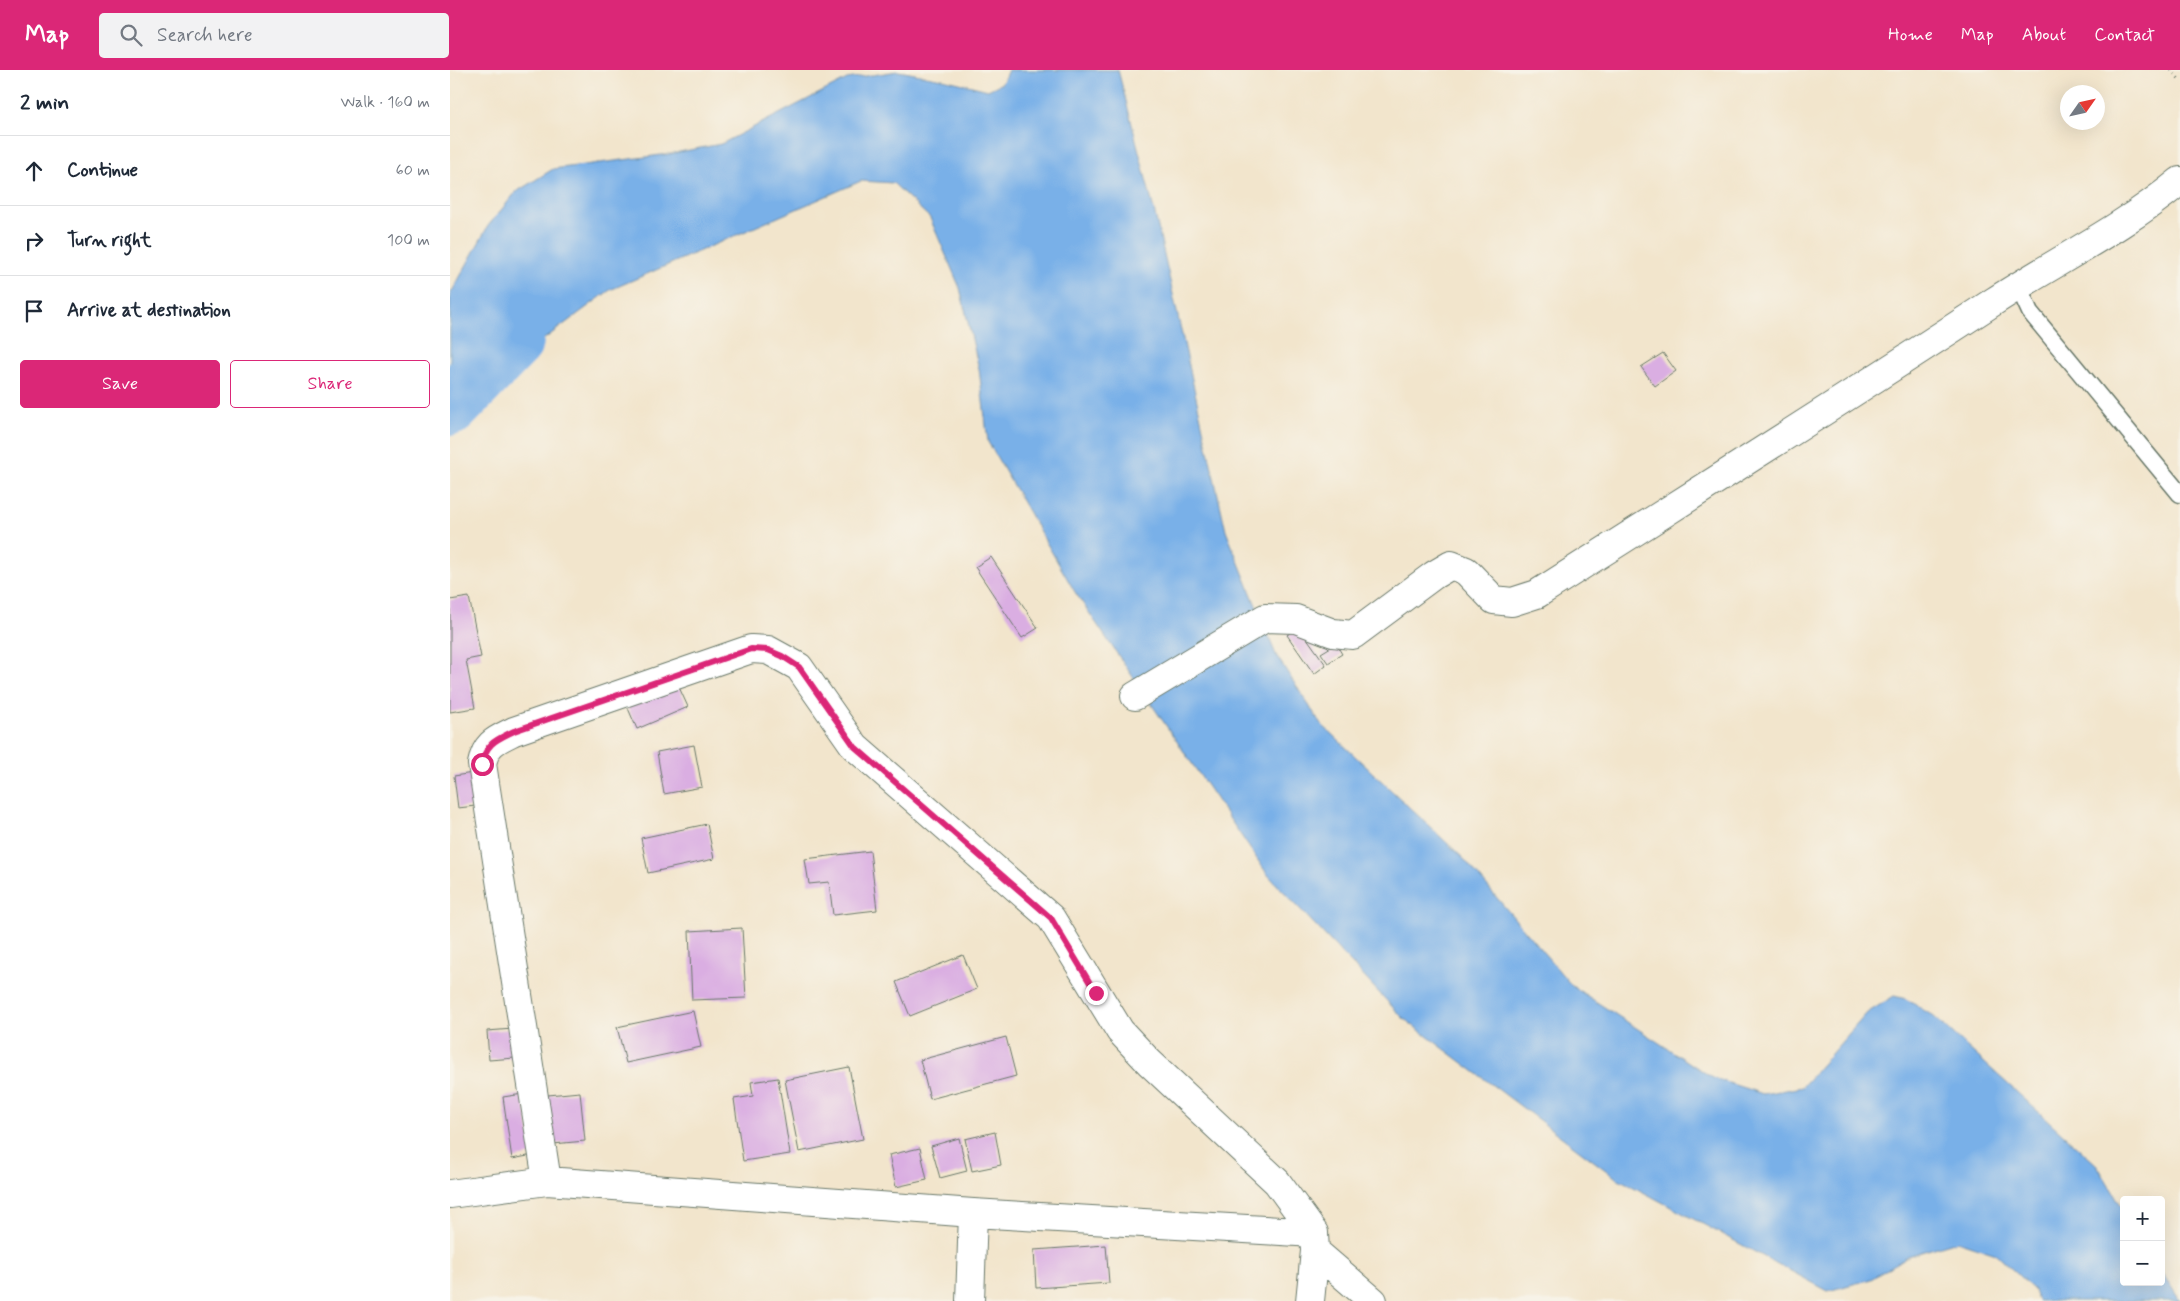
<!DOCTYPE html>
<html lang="en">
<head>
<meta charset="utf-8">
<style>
  body { margin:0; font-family:Mynerve,sans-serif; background:#f2f2f3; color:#1f2937 }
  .controls { position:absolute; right:15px; bottom:15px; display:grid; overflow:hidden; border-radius:5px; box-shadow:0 5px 20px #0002 }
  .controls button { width:45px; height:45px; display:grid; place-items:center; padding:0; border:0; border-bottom:1px solid #e0e1e3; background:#fff; color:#1f2937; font:25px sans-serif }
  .compass { position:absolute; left:1610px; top:15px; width:45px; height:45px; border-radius:50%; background:#fff; box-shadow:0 5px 20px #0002; rotate:56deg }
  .stop { position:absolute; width:15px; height:15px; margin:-11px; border:4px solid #db2777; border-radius:50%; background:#fff }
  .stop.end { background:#db2777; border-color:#fff; box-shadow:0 1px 5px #0008 }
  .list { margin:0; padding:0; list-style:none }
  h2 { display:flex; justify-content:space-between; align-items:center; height:65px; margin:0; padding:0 20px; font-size:21px }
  h2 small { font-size:16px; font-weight:400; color:#747a83 }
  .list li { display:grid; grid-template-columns:32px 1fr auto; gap:15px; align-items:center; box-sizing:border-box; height:70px; padding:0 20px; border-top:1px solid #e0e1e3 }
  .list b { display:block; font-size:19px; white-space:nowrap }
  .list em { font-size:16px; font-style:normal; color:#747a83 }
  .actions { display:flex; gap:10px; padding:15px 20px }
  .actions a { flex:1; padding:11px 0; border:1px solid #db2777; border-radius:5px; text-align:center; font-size:18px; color:#db2777 }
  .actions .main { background:#db2777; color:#fff }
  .icon { flex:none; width:28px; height:28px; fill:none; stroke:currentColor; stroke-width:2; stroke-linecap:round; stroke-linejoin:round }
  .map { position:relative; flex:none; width:1730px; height:1231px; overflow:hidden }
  header { display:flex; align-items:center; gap:30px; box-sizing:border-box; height:70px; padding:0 25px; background:#db2777; color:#fff }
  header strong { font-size:24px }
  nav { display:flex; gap:28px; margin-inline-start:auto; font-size:18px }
  .search { width:350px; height:45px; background:#f2f2f3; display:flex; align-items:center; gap:12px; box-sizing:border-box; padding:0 18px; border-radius:5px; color:#747a83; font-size:19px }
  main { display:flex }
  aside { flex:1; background:#fff }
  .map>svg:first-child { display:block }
  .water { fill:#79b0e8; stroke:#4c768e }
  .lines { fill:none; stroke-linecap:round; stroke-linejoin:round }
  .river { stroke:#79b0e8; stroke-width:60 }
  .building { fill:#daaee2 }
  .lane-casing { stroke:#697869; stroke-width:19 }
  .street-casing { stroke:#697869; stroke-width:30 }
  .path { stroke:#697869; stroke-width:3; stroke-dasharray:1 4; stroke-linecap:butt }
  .lane { stroke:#fff; stroke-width:16 }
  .street { stroke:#fff; stroke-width:28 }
  .route { stroke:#db2777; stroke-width:6 }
</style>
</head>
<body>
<header>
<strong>Map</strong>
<div class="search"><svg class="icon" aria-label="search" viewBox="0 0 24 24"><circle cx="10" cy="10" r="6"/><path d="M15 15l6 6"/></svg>Search here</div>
<nav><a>Home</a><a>Map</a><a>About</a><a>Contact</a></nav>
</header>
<main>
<aside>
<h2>2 min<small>Walk · 160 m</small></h2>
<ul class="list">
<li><svg class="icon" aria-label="ahead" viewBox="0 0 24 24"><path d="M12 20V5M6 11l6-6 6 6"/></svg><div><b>Continue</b></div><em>60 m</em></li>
<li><svg class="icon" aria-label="right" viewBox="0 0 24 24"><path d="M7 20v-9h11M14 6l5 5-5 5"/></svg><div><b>Turn right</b></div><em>100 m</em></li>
<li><svg class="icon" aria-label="arrive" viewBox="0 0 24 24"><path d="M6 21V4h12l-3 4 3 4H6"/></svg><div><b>Arrive at destination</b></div></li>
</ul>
<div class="actions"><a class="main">Save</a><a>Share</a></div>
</aside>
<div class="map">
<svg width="1730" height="1231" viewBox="0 0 1730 1231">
  <rect width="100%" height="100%" fill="#f7f3e8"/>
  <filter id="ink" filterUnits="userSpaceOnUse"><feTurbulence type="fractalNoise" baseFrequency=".02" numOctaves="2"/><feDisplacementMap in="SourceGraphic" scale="10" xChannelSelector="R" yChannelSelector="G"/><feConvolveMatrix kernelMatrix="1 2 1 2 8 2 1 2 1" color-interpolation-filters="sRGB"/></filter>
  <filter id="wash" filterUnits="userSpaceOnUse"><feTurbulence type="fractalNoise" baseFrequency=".0096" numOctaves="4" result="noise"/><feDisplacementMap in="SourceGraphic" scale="20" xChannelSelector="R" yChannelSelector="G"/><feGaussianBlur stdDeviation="1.12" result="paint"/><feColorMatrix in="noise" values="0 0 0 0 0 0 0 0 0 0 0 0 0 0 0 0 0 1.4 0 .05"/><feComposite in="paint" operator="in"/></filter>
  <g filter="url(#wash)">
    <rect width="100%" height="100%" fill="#f2e5cc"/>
    <!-- water -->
    <path class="water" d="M 558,0 L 668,0 L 705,144 L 776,461 L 826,585 L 871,654 L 1013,788 L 1122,916 L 1263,1008 L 1313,1024 L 1352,1017 L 1417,943 L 1444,926 L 1456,929 L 1483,946 L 1647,1095 L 1674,1140 L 1674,1212 L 1711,1212 L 1711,1200 L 1730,1231 L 1588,1231 L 1584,1220 L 1546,1184 L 1507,1171 L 1458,1186 L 1421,1209 L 1378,1221 L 1165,1107 L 953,948 L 818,805 L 625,522 L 538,372 L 529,299 L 510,218 L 480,148 L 443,113 L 411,111 L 160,220 L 58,296 L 6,330 L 0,330 L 0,225 L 38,156 L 66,122 L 103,99 L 219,84 L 271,74 L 397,9 L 448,1 L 493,9 L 538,20 L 552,13 Z"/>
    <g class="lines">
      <!-- river -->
      <path class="river" d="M 0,336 L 64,270"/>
    </g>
    <g id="blocks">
      <!-- building -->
      <path class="building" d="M 1213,283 L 1226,301 L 1205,316 L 1191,297 Z
        M 541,487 L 588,558 L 572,568 L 525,497 Z
        M 19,527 L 31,587 L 16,590 L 25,638 L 0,642 L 0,530 Z
        M 849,557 L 876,595 L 864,604 L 837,565 Z
        M 886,574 L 892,584 L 878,593 L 871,583 Z
        M 228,615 L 238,637 L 187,659 L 177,636 Z
        M 244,675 L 252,717 L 214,724 L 207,682 Z
        M 29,702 L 34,735 L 8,738 L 4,706 Z
        M 257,754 L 264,789 L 198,803 L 191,768 Z
        M 420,781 L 427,840 L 383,845 L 379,812 L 359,814 L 355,789 Z
        M 292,858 L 296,928 L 242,930 L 239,861 Z
        M 513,885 L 527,919 L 460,946 L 446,912 Z
        M 243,941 L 251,977 L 176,993 L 167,957 Z
        M 63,959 L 65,988 L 39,990 L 37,961 Z
        M 556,967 L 566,1006 L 480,1029 L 470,990 Z
        M 399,997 L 413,1069 L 349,1082 L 335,1010 Z
        M 328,1008 L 340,1084 L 293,1091 L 284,1029 L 303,1026 L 301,1012 Z
        M 130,1022 L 135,1071 L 103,1074 L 98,1025 Z
        M 73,1024 L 83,1085 L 62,1089 L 53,1027 Z
        M 545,1062 L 551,1095 L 522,1101 L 515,1069 Z
        M 509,1068 L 517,1101 L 490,1108 L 481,1076 Z
        M 470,1078 L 477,1110 L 446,1117 L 439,1085 Z
        M 656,1175 L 659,1213 L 586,1218 L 584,1180 Z"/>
    </g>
  </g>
  <g filter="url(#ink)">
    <use href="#blocks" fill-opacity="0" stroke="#697869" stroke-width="1"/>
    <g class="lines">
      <defs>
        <path id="lane" d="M 1568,216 L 1580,242 L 1730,424"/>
        <path id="street" d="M 685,626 L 815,548 L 846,549 L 883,563 L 903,565 L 984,505 L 1001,495 L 1016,501 L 1044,530 L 1062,532 L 1087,524 C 1239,427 1392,331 1543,232 C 1606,191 1672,159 1730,111
          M 97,1111 L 32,694 C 36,673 46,670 64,661 L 301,579 L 318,580 L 349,597 L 405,677 L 601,848 L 670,961 L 699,992 L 827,1112 L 864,1163
          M 0,1124 L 97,1111 L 523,1143 L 864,1163 L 865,1181 L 923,1231
          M 520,1231 L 523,1143
          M 860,1231 L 865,1181"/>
      </defs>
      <!-- lane casing -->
      <use href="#lane" class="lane-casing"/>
      <!-- street casing -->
      <use href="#street" class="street-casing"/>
      <!-- path -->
      <path class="path" d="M 1721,0 L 1730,10"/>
      <!-- lane -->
      <use href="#lane" class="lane"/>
      <!-- street -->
      <use href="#street" class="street"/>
    </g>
  </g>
  <g class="lines" filter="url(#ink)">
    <!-- route -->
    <path class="route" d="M 32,694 C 36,673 46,670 64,661 L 301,579 L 318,580 L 332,586 L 349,597 L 405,677 L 601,848 L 646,923"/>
  </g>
</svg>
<div class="controls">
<button>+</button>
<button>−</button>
</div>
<svg class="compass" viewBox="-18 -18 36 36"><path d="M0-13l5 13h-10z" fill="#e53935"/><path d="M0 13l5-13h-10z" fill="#747a83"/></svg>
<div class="stop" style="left:32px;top:694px"></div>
<div class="stop end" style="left:646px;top:923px"></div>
</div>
</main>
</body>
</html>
